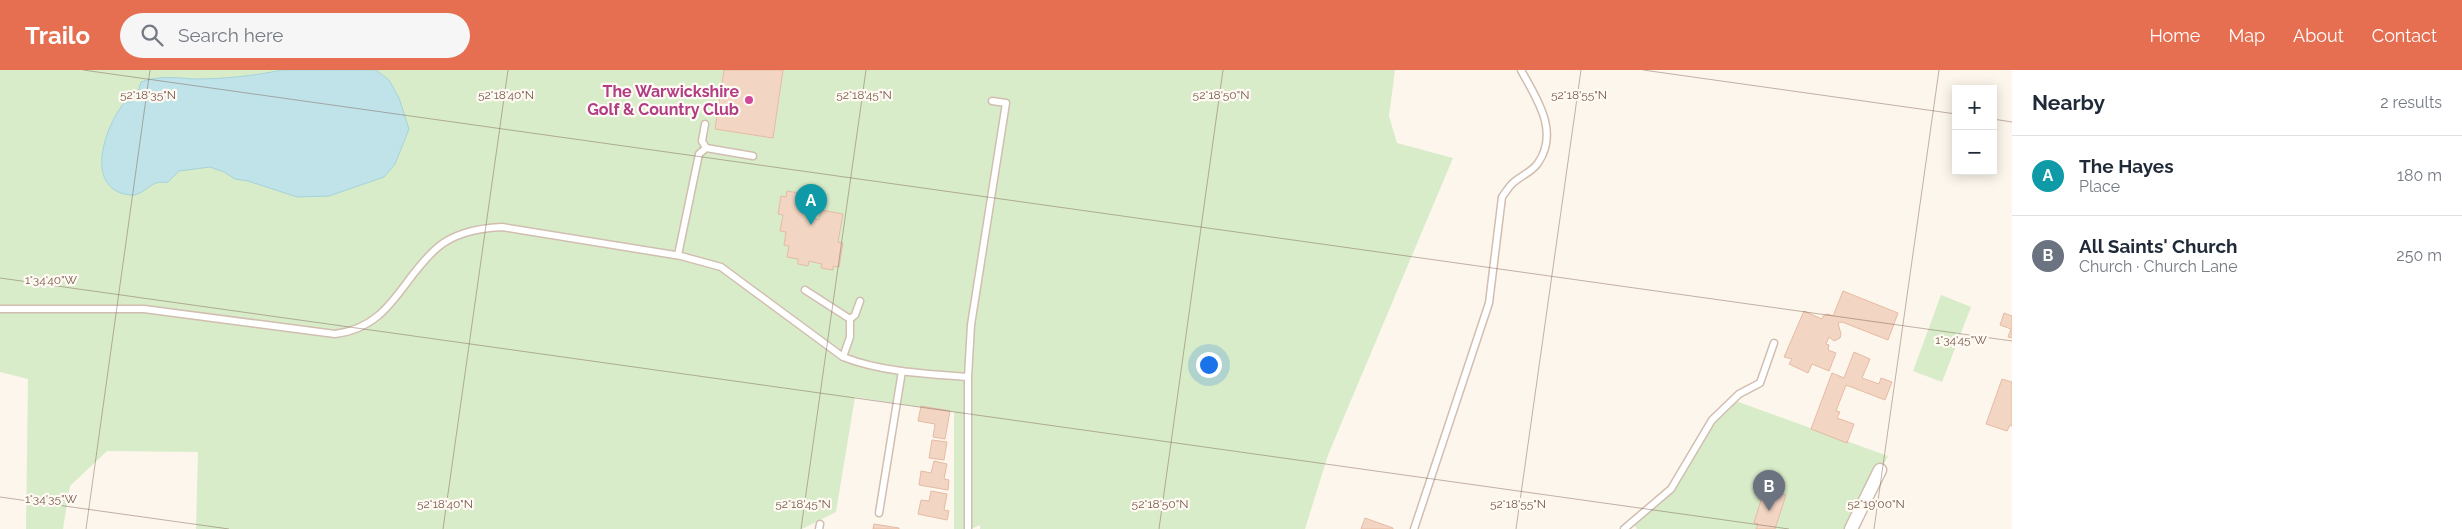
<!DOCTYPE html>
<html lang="en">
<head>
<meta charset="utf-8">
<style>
  body { margin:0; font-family:Raleway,sans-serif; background:#f6f6f7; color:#1f2937 }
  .controls { position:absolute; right:15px; top:15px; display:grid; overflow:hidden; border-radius:0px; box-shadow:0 2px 12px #0003 }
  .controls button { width:45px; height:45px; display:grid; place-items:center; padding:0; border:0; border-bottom:1px solid #e0e1e3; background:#fff; color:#1f2937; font:25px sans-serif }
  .you { position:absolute; left:1208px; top:294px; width:18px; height:18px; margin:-12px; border:4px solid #fff; border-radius:50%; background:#1a73e8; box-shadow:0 0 0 8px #1a73e833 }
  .badge { display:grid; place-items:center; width:32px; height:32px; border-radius:50%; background:#e76f51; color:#fff; font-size:16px; font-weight:700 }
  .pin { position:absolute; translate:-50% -41px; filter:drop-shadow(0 1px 2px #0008) }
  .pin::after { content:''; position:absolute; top:26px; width:18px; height:15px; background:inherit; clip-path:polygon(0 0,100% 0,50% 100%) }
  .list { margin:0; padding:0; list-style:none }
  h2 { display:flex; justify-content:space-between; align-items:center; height:65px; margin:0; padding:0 20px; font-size:21px }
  h2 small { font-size:16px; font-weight:400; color:#747a83 }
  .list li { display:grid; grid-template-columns:32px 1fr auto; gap:15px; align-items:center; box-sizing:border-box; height:80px; padding:0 20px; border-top:1px solid #e0e1e3 }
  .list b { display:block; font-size:19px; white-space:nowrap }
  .list p { margin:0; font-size:16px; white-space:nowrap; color:#747a83 }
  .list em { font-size:16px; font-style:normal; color:#747a83 }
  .icon { flex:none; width:28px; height:28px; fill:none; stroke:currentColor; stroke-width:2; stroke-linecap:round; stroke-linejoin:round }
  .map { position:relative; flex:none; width:2012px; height:459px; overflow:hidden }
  header { display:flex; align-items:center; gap:30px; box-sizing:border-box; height:70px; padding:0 25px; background:#e76f51; color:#fff }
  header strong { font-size:24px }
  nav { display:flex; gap:28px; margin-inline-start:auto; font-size:18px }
  .search { width:350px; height:45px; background:#f6f6f7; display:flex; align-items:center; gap:12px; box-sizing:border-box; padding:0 18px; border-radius:28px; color:#747a83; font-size:19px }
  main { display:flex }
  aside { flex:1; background:#fff }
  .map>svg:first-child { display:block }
  .green { fill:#d8ecc9 }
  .water { fill:#bfe3e8; stroke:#a5d3da }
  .building { fill:#f3d5c3; stroke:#e6bba3 }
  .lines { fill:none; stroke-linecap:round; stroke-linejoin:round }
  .lane-casing { stroke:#d1beb0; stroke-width:9 }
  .street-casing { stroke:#d1beb0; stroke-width:15 }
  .lane { stroke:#fff; stroke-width:6 }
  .street { stroke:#fff; stroke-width:12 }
  .ticks { fill:none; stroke:#7a5c4d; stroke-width:1; stroke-opacity:0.45 }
  .hotel-dot { fill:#d1479c; stroke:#fffaf3; stroke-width:2 }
  .labels { text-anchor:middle; stroke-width:4.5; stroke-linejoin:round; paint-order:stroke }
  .hotel-label { font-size:16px; font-weight:bold; fill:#b23c85; stroke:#fffaf3; text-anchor:end }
  .ticks-label { font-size:12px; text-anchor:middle; fill:#7a5c4d; stroke:#fffaf3; stroke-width:4.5; stroke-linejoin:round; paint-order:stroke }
</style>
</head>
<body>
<header>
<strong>Trailo</strong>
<div class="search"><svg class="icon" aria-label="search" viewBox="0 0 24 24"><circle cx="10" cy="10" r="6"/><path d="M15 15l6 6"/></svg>Search here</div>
<nav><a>Home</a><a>Map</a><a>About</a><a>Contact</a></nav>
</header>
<main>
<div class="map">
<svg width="2012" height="459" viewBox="0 0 2012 459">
  <rect width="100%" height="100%" fill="#fdf6ec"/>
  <!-- green -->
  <path class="green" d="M 0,0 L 1395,0 L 1389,46 L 1397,73 L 1453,88 L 1328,385 L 1305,459 L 980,459 L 980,455 L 971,459 L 954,459 L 954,342 L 855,327 L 836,442 L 802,459 L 196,459 L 198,382 L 107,381 L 70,416 L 63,459 L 26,459 L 28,309 L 0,302 Z
    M 1941,225 L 1971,237 L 1942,312 L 1913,301 Z
    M 1733,330 L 1888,386 L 1851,459 L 1637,459 L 1632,452 L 1676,411 L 1712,350 Z"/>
  <!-- water -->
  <path class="water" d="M 282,0 L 376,0 L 389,10 L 399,28 L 409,59 L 395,94 L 384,107 L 329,126 L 297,127 L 248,111 L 235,109 L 224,102 L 210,97 L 179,101 L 168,112 C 165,113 163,112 160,112 C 149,113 142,127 129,125 C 82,118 106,54 125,32 L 132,32 L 136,28 L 141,12 C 160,5 176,8 195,9 C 223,9 254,6 282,0 Z"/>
  <!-- building -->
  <path class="building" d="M 724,0 L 783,0 L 773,68 L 715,59 Z
    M 787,121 L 813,125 L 812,148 L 819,150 L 821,140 L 843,144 L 838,172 L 843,173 L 839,197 L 833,196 L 833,200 L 821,198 L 822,194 L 809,191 L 808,196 L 798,194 L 798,189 L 787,187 L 789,176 L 784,175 L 786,162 L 780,161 L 783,145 L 778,144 L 781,126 L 786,127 Z
    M 1843,221 L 1898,243 L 1888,270 L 1842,252 L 1838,253 L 1841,264 L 1840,268 L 1834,271 L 1829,267 L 1826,274 L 1829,275 L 1828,280 L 1836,283 L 1829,301 L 1812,294 L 1808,303 L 1789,294 L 1792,289 L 1784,287 L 1804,241 L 1822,249 L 1823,246 L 1828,244 L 1833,246 Z
    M 2004,243 L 2012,246 L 2012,268 L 2008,267 L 2011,259 L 2000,255 Z
    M 1854,282 L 1870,289 L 1862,308 L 1879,314 L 1881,308 L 1892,312 L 1885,330 L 1846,315 L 1836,341 L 1840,342 L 1837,348 L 1854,354 L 1847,373 L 1811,359 L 1832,303 L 1844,308 Z
    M 2002,309 L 2012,312 L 2012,356 L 2010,355 L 2007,361 L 1986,354 Z
    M 921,336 L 950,341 L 945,369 L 933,367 L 935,354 L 918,351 Z
    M 932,370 L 947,372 L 944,390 L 929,388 Z
    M 934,391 L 947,394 L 944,409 L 949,410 L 948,420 L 919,415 L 921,401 L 931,403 Z
    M 1772,408 L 1785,412 L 1782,424 L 1786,425 L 1775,459 L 1756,459 L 1758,454 L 1754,453 L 1761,430 L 1758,429 L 1760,422 L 1762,423 L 1764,418 L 1768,419 Z
    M 931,421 L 947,424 L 944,440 L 949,441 L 947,450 L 918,444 L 921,430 L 929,431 Z
    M 1365,448 L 1393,458 L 1393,459 L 1361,459 Z
    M 874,454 L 899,458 L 899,459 L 873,459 Z"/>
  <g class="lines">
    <defs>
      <path id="lane" d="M 705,54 L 702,71 L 706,78
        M 678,185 L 699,84 L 706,78 L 753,86
        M 805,220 L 850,249 L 850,267 L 843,287
        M 0,239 L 144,239 L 335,264 C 391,257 400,210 437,178 C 455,162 480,158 502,157 L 681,186 L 721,197 L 843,287 C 882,302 926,304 968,307 L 968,459
        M 850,249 L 855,245 L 860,231
        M 968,307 L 971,255 L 1006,33 L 992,31
        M 879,443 L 902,301
        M 819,459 L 820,454
        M 1414,459 L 1489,233 L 1502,127 C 1506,122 1509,116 1514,112 C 1521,106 1533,101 1538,93 C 1560,61 1536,28 1521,0
        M 1624,459 L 1671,419 L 1712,350 L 1739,324 L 1760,313 L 1774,273"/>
      <path id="street" d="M 1851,459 L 1880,400"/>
    </defs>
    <!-- lane casing -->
    <use href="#lane" class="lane-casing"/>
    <!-- street casing -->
    <use href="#street" class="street-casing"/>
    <!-- lane -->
    <use href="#lane" class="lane"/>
    <!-- street -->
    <use href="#street" class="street"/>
  </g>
  <!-- ticks -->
  <path class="ticks" d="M 83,0 L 2012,271M 1643,0 L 1956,44M 1993,49 L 2012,52M 0,208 L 1789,459M 0,427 L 229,459M 86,459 L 150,0M 443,459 L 508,0M 801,459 L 866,0M 1159,459 L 1223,0M 1516,459 L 1581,0M 1874,459 L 1939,0"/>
  <!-- markers -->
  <circle class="hotel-dot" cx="749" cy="30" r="5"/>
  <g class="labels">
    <!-- hotel labels -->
    <g class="hotel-label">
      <text x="739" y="27">The Warwickshire<tspan x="739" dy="18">Golf &amp; Country Club</tspan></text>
    </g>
  </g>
  <g class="ticks-label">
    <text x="148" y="29">52°18'35"N</text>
    <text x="506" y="29">52°18'40"N</text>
    <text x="864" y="29">52°18'45"N</text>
    <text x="1221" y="29">52°18'50"N</text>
    <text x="1579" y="29">52°18'55"N</text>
    <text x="51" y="214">1°34'40"W</text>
    <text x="1961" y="274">1°34'45"W</text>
    <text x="51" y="433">1°34'35"W</text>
    <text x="445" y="438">52°18'40"N</text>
    <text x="803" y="438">52°18'45"N</text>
    <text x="1160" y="438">52°18'50"N</text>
    <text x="1518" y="438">52°18'55"N</text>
    <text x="1876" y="438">52°19'00"N</text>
  </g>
</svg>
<div class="controls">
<button>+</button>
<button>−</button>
</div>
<div class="you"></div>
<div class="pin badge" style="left:811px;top:155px;background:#0f9aa8">A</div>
<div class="pin badge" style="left:1769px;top:441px;background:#6b7280">B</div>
</div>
<aside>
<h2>Nearby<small>2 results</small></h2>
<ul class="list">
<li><span class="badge" style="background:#0f9aa8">A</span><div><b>The Hayes</b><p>Place</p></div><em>180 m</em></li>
<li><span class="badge" style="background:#6b7280">B</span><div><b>All Saints' Church</b><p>Church · Church Lane</p></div><em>250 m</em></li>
</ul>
</aside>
</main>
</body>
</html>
